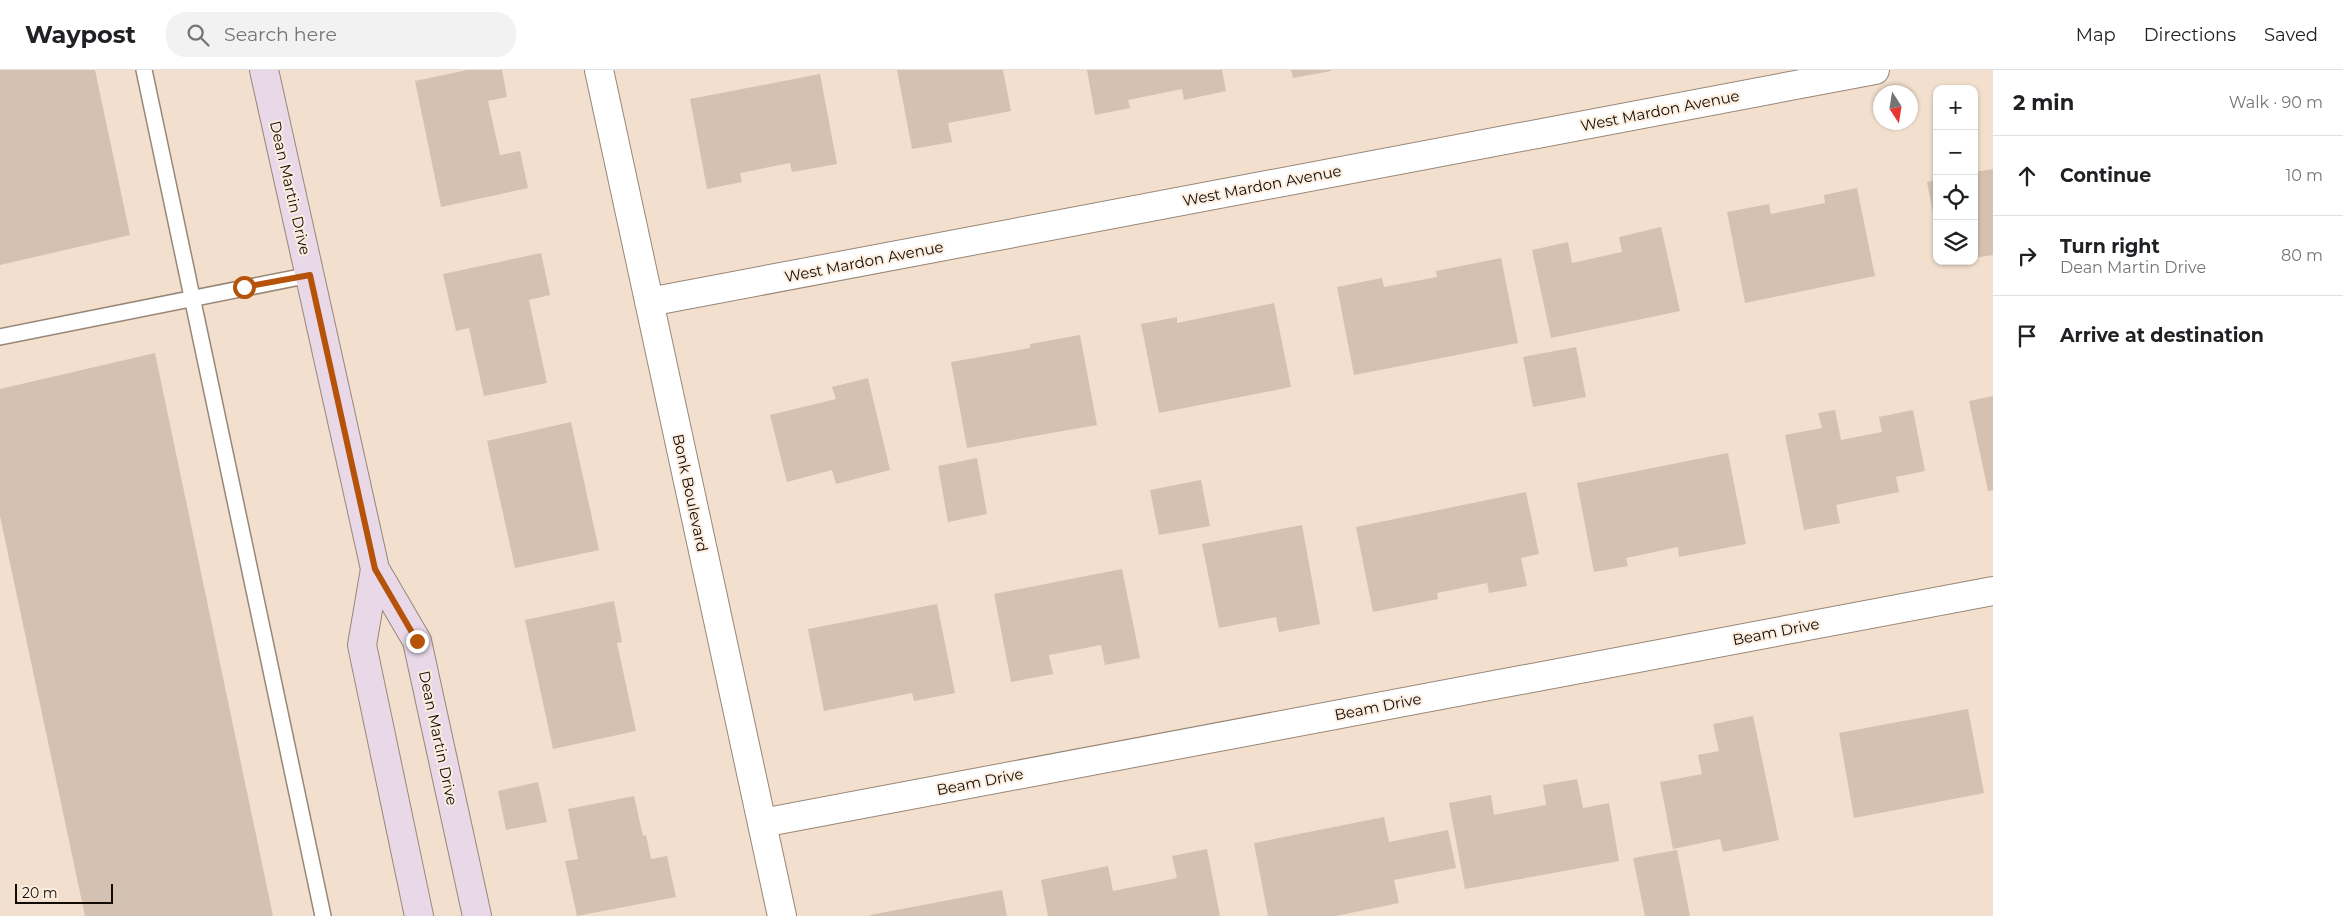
<!DOCTYPE html>
<html lang="en">
<head>
<meta charset="utf-8">
<style>
  body { margin:0; font-family:Montserrat,sans-serif; background:#f2f2f2; color:#202124 }
  .controls { position:absolute; right:15px; top:15px; display:grid; overflow:hidden; border-radius:10px; box-shadow:0 1px 4px #0004 }
  .controls button { width:45px; height:45px; display:grid; place-items:center; padding:0; border:0; border-bottom:1px solid #e0e0e0; background:#fff; color:#202124; font:25px sans-serif }
  .compass { position:absolute; left:1873px; top:15px; width:45px; height:45px; border-radius:50%; background:#fff; box-shadow:0 1px 4px #0004; rotate:168deg }
  .scale { position:absolute; left:15px; bottom:12px; width:98px; box-sizing:border-box; padding-left:5px; border:2px solid #110b06; border-top:0; font-size:14px; line-height:18px; white-space:nowrap; color:#110b06; -webkit-text-stroke:4px #fceddf; paint-order:stroke }
  .stop { position:absolute; width:15px; height:15px; margin:-11px; border:4px solid #b45309; border-radius:50%; background:#fff }
  .stop.end { background:#b45309; border-color:#fff; box-shadow:0 1px 5px #0008 }
  .list { margin:0; padding:0; list-style:none }
  h2 { display:flex; justify-content:space-between; align-items:center; height:65px; margin:0; padding:0 20px; font-size:21px }
  h2 small { font-size:16px; font-weight:400; color:#757577 }
  .list li { display:grid; grid-template-columns:32px 1fr auto; gap:15px; align-items:center; box-sizing:border-box; height:80px; padding:0 20px; border-top:1px solid #e0e0e0 }
  .list b { display:block; font-size:19px; white-space:nowrap }
  .list p { margin:0; font-size:16px; white-space:nowrap; color:#757577 }
  .list em { font-size:16px; font-style:normal; color:#757577 }
  .icon { flex:none; width:28px; height:28px; fill:none; stroke:currentColor; stroke-width:2; stroke-linecap:round; stroke-linejoin:round }
  .map { position:relative; flex:none; width:1993px; height:846px; overflow:hidden }
  header { display:flex; align-items:center; gap:30px; box-sizing:border-box; height:70px; padding:0 25px; background:#fff; border-bottom:1px solid #e0e0e0 }
  header strong { font-size:24px }
  nav { display:flex; gap:28px; margin-inline-start:auto; font-size:18px }
  .search { width:350px; height:45px; background:#f2f2f2; display:flex; align-items:center; gap:12px; box-sizing:border-box; padding:0 18px; border-radius:20px; color:#757577; font-size:19px }
  main { display:flex }
  aside { flex:1; background:#fff }
  .map>svg:first-child { display:block }
  .building { fill:#d4c1b1 }
  .lines { fill:none; stroke-linecap:round; stroke-linejoin:round }
  .lane-casing { stroke:#988777; stroke-width:18 }
  .street-casing { stroke:#988777; stroke-width:30 }
  .secondary-casing { stroke:#988777; stroke-width:30 }
  .lane { stroke:#fff; stroke-width:15 }
  .street { stroke:#fff; stroke-width:28 }
  .secondary { stroke:#e8d8e8; stroke-width:28 }
  .route { stroke:#b45309; stroke-width:6 }
  .labels { text-anchor:middle; stroke-width:4; stroke-linejoin:round; paint-order:stroke }
  .street-label { font-size:15px; fill:#110b06; stroke:#fceddf }
</style>
</head>
<body>
<header>
<strong>Waypost</strong>
<div class="search"><svg class="icon" aria-label="search" viewBox="0 0 24 24"><circle cx="10" cy="10" r="6"/><path d="M15 15l6 6"/></svg>Search here</div>
<nav><a>Map</a><a>Directions</a><a>Saved</a></nav>
</header>
<main>
<div class="map">
<svg width="1993" height="846" viewBox="0 0 1993 846">
  <rect width="100%" height="100%" fill="#f2dfce"/>
  <!-- building -->
  <path class="building" d="M 0,0 L 95,0 L 130,165 L 0,195 Z
    M 467,0 L 502,0 L 507,27 L 488,31 L 500,85 L 520,81 L 528,118 L 441,137 L 415,11 Z
    M 897,0 L 1003,0 L 1011,41 L 948,53 L 952,72 L 912,79 Z
    M 1087,0 L 1222,0 L 1226,21 L 1184,30 L 1182,19 L 1128,30 L 1130,38 L 1095,45 Z
    M 1291,0 L 1331,0 L 1331,1 L 1293,8 Z
    M 820,4 L 837,94 L 792,102 L 790,93 L 740,103 L 742,112 L 707,119 L 690,29 Z
    M 1993,99 L 1993,185 L 1974,188 L 1974,102 Z
    M 1937,110 L 1937,158 L 1936,158 L 1927,112 Z
    M 1857,118 L 1875,206 L 1745,233 L 1727,142 L 1769,134 L 1771,144 L 1825,133 L 1824,125 Z
    M 1661,157 L 1680,241 L 1551,268 L 1532,180 L 1568,172 L 1572,193 L 1622,182 L 1619,167 Z
    M 541,183 L 550,225 L 529,230 L 547,313 L 484,326 L 469,258 L 456,261 L 443,204 Z
    M 1501,188 L 1518,273 L 1354,305 L 1337,217 L 1382,208 L 1384,217 L 1437,207 L 1436,201 Z
    M 1274,233 L 1291,317 L 1159,343 L 1141,254 L 1177,247 L 1177,253 Z
    M 1080,265 L 1097,355 L 967,378 L 951,292 L 1030,278 L 1030,274 Z
    M 1576,277 L 1586,327 L 1533,337 L 1523,287 Z
    M 155,283 L 273,846 L 85,846 L 0,446 L 0,319 Z
    M 868,308 L 890,400 L 836,414 L 832,400 L 787,412 L 770,345 L 836,329 L 832,317 Z
    M 1993,326 L 1993,420 L 1988,421 L 1969,331 Z
    M 1835,340 L 1841,370 L 1882,362 L 1879,347 L 1913,340 L 1925,401 L 1896,407 L 1899,422 L 1836,435 L 1840,453 L 1804,460 L 1785,365 L 1822,358 L 1818,343 Z
    M 571,352 L 599,480 L 515,498 L 487,371 Z
    M 1728,383 L 1746,474 L 1679,487 L 1678,477 L 1626,488 L 1628,496 L 1594,502 L 1577,413 Z
    M 977,388 L 987,444 L 948,452 L 938,396 Z
    M 1201,410 L 1210,456 L 1159,465 L 1150,420 Z
    M 1526,422 L 1539,484 L 1521,488 L 1527,516 L 1489,523 L 1487,513 L 1437,523 L 1438,529 L 1373,542 L 1356,457 Z
    M 1302,455 L 1320,554 L 1279,562 L 1276,547 L 1219,558 L 1202,474 Z
    M 1122,499 L 1140,588 L 1105,595 L 1101,575 L 1049,585 L 1053,604 L 1011,612 L 994,524 Z
    M 614,531 L 622,572 L 617,573 L 636,661 L 553,679 L 525,550 Z
    M 937,534 L 955,623 L 914,631 L 912,623 L 824,641 L 808,559 Z
    M 1968,639 L 1984,723 L 1854,748 L 1839,663 Z
    M 1753,646 L 1779,770 L 1723,782 L 1720,769 L 1673,779 L 1660,712 L 1702,704 L 1698,685 L 1719,681 L 1713,654 Z
    M 1577,709 L 1583,738 L 1609,733 L 1619,791 L 1465,819 L 1449,733 L 1491,725 L 1494,745 L 1546,735 L 1543,715 Z
    M 538,712 L 547,752 L 506,760 L 498,721 Z
    M 634,726 L 643,766 L 646,765 L 651,789 L 667,786 L 676,827 L 577,846 L 565,791 L 578,789 L 568,739 Z
    M 1384,747 L 1389,772 L 1448,760 L 1456,798 L 1394,810 L 1399,833 L 1336,846 L 1268,846 L 1254,773 Z
    M 1207,779 L 1220,846 L 1048,846 L 1041,810 L 1108,796 L 1113,821 L 1177,808 L 1172,786 Z
    M 1677,780 L 1690,846 L 1645,846 L 1633,788 Z
    M 1002,820 L 1007,846 L 870,846 L 870,845 Z"/>
  <g class="lines">
    <defs>
      <path id="lane" d="M 144,0 L 323,846
        M 0,267 L 310,205"/>
      <path id="street" d="M 599,0 L 782,846
        M 649,232 L 1875,0
        M 762,753 L 1993,521"/>
      <path id="secondary" d="M 264,0 L 375,499 L 417,571 L 477,846
        M 375,499 L 362,575 L 419,846"/>
    </defs>
    <!-- lane casing -->
    <use href="#lane" class="lane-casing"/>
    <!-- street casing -->
    <use href="#street" class="street-casing"/>
    <!-- secondary casing -->
    <use href="#secondary" class="secondary-casing"/>
    <!-- lane -->
    <use href="#lane" class="lane"/>
    <!-- street -->
    <use href="#street" class="street"/>
    <!-- secondary -->
    <use href="#secondary" class="secondary"/>
  </g>
  <g class="lines">
    <!-- route -->
    <path class="route" d="M 244,217 L 310,205 L 375,499 L 417,571"/>
  </g>
  <g class="labels">
    <!-- street labels -->
    <g class="street-label">
      <text transform="translate(1660 41) rotate(-11)" y="5">West Mardon Avenue</text>
      <text transform="translate(1262 116) rotate(-11)" y="5">West Mardon Avenue</text>
      <text transform="translate(290 118) rotate(77)" y="5">Dean Martin Drive</text>
      <text transform="translate(864 192) rotate(-11)" y="5">West Mardon Avenue</text>
      <text transform="translate(690 423) rotate(78)" y="5">Bonk Boulevard</text>
      <text transform="translate(1776 562) rotate(-11)" y="5">Beam Drive</text>
      <text transform="translate(1378 637) rotate(-11)" y="5">Beam Drive</text>
      <text transform="translate(438 668) rotate(78)" y="5">Dean Martin Drive</text>
      <text transform="translate(980 712) rotate(-11)" y="5">Beam Drive</text>
    </g>
  </g>
</svg>
<div class="controls">
<button>+</button>
<button>−</button>
<button><svg class="icon" aria-label="locate" viewBox="0 0 24 24"><circle cx="12" cy="12" r="6"/><path d="M12 2v4M12 18v4M2 12h4M18 12h4"/></svg></button>
<button><svg class="icon" aria-label="layers" viewBox="0 0 24 24"><path d="M12 4l9 5-9 5-9-5zM3 14l9 5 9-5"/></svg></button>
</div>
<svg class="compass" viewBox="-18 -18 36 36"><path d="M0-13l5 13h-10z" fill="#e53935"/><path d="M0 13l5-13h-10z" fill="#757577"/></svg>
<div class="scale">20 m</div>
<div class="stop" style="left:244px;top:217px"></div>
<div class="stop end" style="left:417px;top:571px"></div>
</div>
<aside>
<h2>2 min<small>Walk · 90 m</small></h2>
<ul class="list">
<li><svg class="icon" aria-label="ahead" viewBox="0 0 24 24"><path d="M12 20V5M6 11l6-6 6 6"/></svg><div><b>Continue</b></div><em>10 m</em></li>
<li><svg class="icon" aria-label="right" viewBox="0 0 24 24"><path d="M7 20v-9h11M14 6l5 5-5 5"/></svg><div><b>Turn right</b><p>Dean Martin Drive</p></div><em>80 m</em></li>
<li><svg class="icon" aria-label="arrive" viewBox="0 0 24 24"><path d="M6 21V4h12l-3 4 3 4H6"/></svg><div><b>Arrive at destination</b></div></li>
</ul>
</aside>
</main>
</body>
</html>
